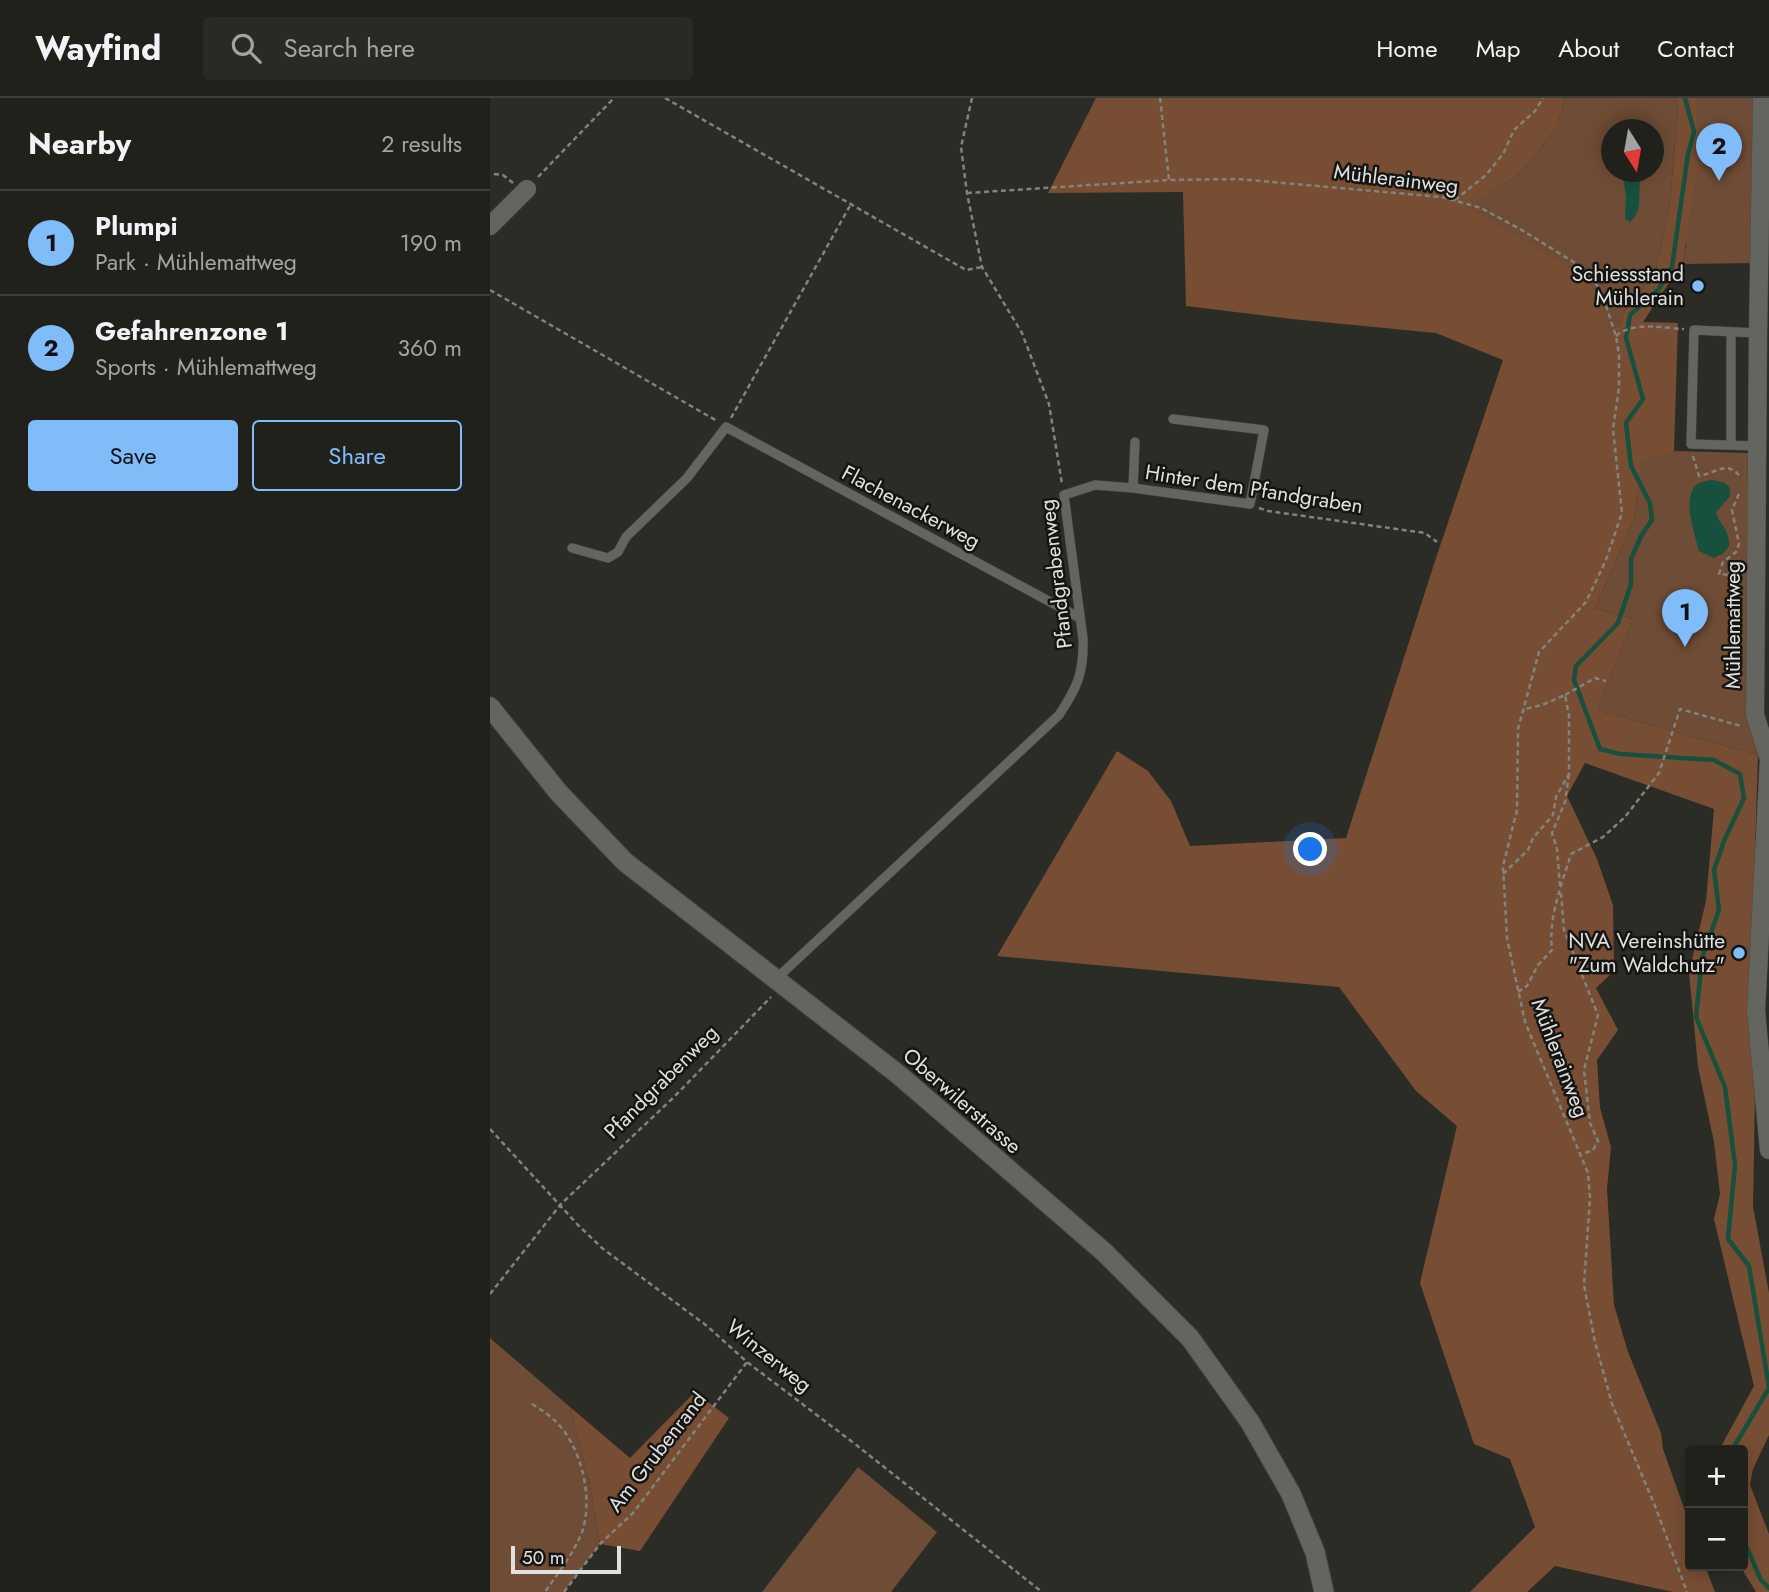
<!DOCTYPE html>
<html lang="en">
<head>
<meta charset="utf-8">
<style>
  body { margin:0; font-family:Jost,sans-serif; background:#292925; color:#f1f3f6 }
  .controls { position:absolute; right:21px; bottom:21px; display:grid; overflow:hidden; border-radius:7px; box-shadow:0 4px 18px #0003 }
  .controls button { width:63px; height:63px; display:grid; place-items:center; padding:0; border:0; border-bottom:2px solid #3e3e3b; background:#21211c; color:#f1f3f6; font:35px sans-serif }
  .compass { position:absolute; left:1111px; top:21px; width:63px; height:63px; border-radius:50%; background:#21211c; box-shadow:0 4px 18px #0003; rotate:169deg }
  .scale { position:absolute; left:21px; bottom:18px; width:110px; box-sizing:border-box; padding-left:7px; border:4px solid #e0e0dd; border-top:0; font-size:19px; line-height:24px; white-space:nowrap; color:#e0e0dd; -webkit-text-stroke:5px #141512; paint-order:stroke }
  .you { position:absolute; left:821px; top:752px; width:24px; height:24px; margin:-18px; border:5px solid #fff; border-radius:50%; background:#1a73e8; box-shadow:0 0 0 10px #1a73e833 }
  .badge { display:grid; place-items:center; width:46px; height:46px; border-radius:50%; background:#81bcfa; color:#111; font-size:23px; font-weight:700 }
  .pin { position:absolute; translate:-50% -58px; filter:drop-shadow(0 2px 4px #0008) }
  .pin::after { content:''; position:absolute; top:37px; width:24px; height:21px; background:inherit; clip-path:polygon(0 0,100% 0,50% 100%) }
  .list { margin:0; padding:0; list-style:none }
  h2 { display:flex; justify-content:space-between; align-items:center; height:91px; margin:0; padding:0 28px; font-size:30px }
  h2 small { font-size:23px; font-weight:400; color:#a2a3a3 }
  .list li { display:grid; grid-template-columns:46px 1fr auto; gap:21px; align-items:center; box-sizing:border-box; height:105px; padding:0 28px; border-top:2px solid #3e3e3b }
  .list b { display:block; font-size:26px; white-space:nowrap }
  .list p { margin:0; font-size:23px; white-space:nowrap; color:#a2a3a3 }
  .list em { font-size:23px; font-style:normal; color:#a2a3a3 }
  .actions { display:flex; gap:14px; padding:21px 28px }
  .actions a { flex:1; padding:16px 0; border:2px solid #81bcfa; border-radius:7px; text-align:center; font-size:24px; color:#81bcfa }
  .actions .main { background:#81bcfa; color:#111 }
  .icon { flex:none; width:38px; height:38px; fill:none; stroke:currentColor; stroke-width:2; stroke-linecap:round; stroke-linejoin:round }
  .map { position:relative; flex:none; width:1279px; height:1494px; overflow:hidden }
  header { display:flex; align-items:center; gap:42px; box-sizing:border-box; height:98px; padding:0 35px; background:#21211c; border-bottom:2px solid #3e3e3b }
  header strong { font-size:33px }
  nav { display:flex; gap:38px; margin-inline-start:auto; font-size:24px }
  .search { width:490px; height:63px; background:#292925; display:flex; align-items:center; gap:18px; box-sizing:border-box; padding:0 24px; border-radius:7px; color:#a2a3a3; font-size:26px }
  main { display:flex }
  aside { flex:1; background:#21211c }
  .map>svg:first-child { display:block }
  .green { fill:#6f4c35; fill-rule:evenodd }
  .forest { fill:#774e34 }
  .water { fill:#17503c }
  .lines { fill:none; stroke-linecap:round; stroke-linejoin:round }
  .stream { stroke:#17503c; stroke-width:4.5 }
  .service-casing { stroke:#4a4a45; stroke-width:10 }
  .minor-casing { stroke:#4a4a45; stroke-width:19 }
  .tertiary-casing { stroke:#4a4a45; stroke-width:21 }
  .path { stroke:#83837e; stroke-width:2.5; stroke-dasharray:5 3.5; stroke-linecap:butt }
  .service { stroke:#64655e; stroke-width:9 }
  .minor { stroke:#64655e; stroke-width:18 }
  .tertiary { stroke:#64655e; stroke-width:19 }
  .poi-dot { fill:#81bcfa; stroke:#141512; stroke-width:2.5 }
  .labels { text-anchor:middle; stroke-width:5; stroke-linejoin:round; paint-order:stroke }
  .street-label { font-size:21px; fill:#e0e0dd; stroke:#141512 }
  .poi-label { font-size:21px; fill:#e0e0dd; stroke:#141512; text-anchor:end }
</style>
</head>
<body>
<header>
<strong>Wayfind</strong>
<div class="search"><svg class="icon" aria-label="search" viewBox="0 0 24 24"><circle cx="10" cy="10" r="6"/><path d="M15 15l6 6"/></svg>Search here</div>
<nav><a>Home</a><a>Map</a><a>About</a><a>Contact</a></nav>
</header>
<main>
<aside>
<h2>Nearby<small>2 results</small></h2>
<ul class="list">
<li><span class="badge">1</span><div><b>Plumpi</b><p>Park · Mühlemattweg</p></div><em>190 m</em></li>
<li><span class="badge">2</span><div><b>Gefahrenzone 1</b><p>Sports · Mühlemattweg</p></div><em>360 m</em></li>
</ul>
<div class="actions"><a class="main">Save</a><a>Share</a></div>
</aside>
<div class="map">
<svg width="1279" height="1494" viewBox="0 0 1279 1494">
  <rect width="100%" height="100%" fill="#2c2c26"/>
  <!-- green -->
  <path class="green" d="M 1075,0 L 1185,0 L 1188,8 L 1180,106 L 1165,175 L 1133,216 L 1131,226 L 1119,233 L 1105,191 L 977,109 L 1032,74 L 1067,29 ZM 1122,32 L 1164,32 L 1164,74 L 1122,74 Z
    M 1195,0 L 1270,0 L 1265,165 L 1196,166 L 1193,164 L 1196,147 Z
    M 1184,353 L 1261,355 L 1268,657 L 1107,612 L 1143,521 L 1105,510 L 1144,421 L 1152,362 Z
    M 0,1240 L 80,1309 L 99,1382 L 110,1446 L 74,1494 L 0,1494 Z
    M 368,1369 L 447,1434 L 401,1494 L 272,1494 Z"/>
  <!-- forest -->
  <path class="forest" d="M 606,0 L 1075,0 L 1067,29 L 1032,74 L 978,109 L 1086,174 L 1105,191 L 1120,232 L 1131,226 L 1133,216 L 1165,175 L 1180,106 L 1188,8 L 1185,0 L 1206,0 L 1209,58 L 1193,164 L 1153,224 L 1188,225 L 1184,353 L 1152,363 L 1144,421 L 1105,510 L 1143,521 L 1107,612 L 1268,657 L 1260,914 L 1265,995 L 1263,1109 L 1279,1195 L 1279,1337 L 1263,1371 L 1260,1387 L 1279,1436 L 1279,1494 L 1266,1494 L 1250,1468 L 1253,1468 L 1253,1352 L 1229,1352 L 1264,1288 L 1224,1121 L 1230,1096 L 1224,1044 L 1208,969 L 1199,874 L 1216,803 L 1224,711 L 1095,665 L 1077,698 L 1107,761 L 1123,807 L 1124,873 L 1106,890 L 1128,932 L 1107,962 L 1110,1010 L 1121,1049 L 1117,1091 L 1124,1207 L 1138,1254 L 1171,1335 L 1173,1351 L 1200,1427 L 1200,1468 L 1215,1468 L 1225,1494 L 1183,1494 L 1065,1468 L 1037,1494 L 980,1494 L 1045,1429 L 1020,1361 L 984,1346 L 930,1185 L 967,1028 L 926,993 L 849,889 L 507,858 L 627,653 L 658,673 L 681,703 L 700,748 L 856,740 L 947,457 L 1013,262 L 946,235 L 802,221 L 696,208 L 693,94 L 558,95 Z
    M 205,1294 L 239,1320 L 150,1453 L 110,1446 L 99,1382 L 80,1309 L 140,1360 Z"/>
  <!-- water -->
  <path class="water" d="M 1132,74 L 1159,74 L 1157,80 L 1150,84 C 1148,99 1153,113 1140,124 L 1135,121 L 1136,98 Z
    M 1223,382 L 1235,385 L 1240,390 L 1240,398 L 1226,415 C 1231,428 1240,433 1239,448 L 1234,455 L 1224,460 L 1209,453 C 1205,436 1194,408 1203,391 C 1207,383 1216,383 1223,382 Z"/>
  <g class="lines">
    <!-- stream -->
    <path class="stream" d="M 1195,0 L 1204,34 L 1198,56 L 1182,169 L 1169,191 L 1140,217 L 1136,240 L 1153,301 L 1136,325 L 1141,368 L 1160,405 L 1162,422 L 1151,438 L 1141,461 L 1141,486 L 1128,525 L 1086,568 L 1084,582 L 1110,651 L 1130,656 L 1224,662 L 1250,676 L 1254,700 L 1234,743 L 1224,772 L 1229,812 L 1212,860 L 1206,919 L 1235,989 L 1245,1067 L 1238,1141 L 1259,1168 L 1279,1289
      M 1242,1352 L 1279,1290
      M 1253,1441 L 1271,1482 L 1279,1490"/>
    <defs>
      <path id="service" d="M 1241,347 L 1241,234
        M 1267,348 L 1201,346 L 1204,232 L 1268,235
        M 643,390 L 645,344
        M 82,450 L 118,460 L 128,454 L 136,439 L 197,380 L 236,329 L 590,520
        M 287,880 L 569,617 C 587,590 594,575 593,541 L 574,397 L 605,387 L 643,390 L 760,406 L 774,332 L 683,321"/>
      <path id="minor" d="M 1272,0 L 1268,235 L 1265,617 L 1279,661 L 1266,913 L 1279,1052
        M 0,128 L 37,91"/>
      <path id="tertiary" d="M 0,609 L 69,695 L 135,764 L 409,977 L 614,1154 L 700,1240 L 760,1324 L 801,1396 L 825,1454 L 834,1494"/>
    </defs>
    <!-- service casing -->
    <use href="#service" class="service-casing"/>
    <!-- minor casing -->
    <use href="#minor" class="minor-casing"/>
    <!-- tertiary casing -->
    <use href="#tertiary" class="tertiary-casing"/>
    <!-- path -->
    <path class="path" d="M 175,0 L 476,172 L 492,169
      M 482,0 L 471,49 L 477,95 L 492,169 L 532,235 L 559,306 L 572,386
      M 670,0 L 679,82
      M 4,76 L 13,77 L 23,85
      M 48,79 L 124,0
      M 477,95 L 679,82 L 749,81 L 952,99 L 991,110 L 1030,131 L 1095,171 L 1111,193 L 1126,238 L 1129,257 L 1129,290 L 1123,331 L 1132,415 L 1116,462 L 1096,504 L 1049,554 L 1028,631 L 1027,712 L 1013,768 L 1017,840 L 1035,924 L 1098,1075 L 1100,1100 L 1094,1187 L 1105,1244 L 1122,1306 L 1165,1408 L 1197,1494
      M 965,102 L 996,77 L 1013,56 L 1024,32 L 1045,13 L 1053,0
      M 0,192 L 227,323
      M 1126,238 C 1143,223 1173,230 1194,231
      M 241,320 L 361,106
      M 1203,358 L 1209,378 C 1226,375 1238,361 1251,380
      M 1249,396 L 1242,412 L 1249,446 L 1246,454 L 1233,464 L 1229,476 L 1252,478
      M 769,410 L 778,413 L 935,435 L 947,444
      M 1075,597 L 1105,580 L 1116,583
      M 1013,776 L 1038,752 L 1043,740 L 1063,717 L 1066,699 L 1079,676 L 1079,618 L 1075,597 L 1052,607 L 1035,611
      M 1070,788 L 1067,751 L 1062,735 L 1075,704 L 1079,676
      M 1071,795 L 1074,832 L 1108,917 L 1094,972 L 1100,1025 L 1108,1043 L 1103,1052 L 1092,1056
      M 1028,894 L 1037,888 L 1048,867 L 1062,852 C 1058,820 1072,786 1081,756 L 1113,739 L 1135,719 L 1169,675 L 1190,611 L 1251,628
      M 0,1031 L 88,1127 L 112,1150 L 217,1228 L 257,1264 L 365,1346 L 552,1494
      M 0,1196 L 71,1106 L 183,1000 L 281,899
      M 42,1306 C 50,1311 58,1316 64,1322 C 91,1346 104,1400 92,1434 C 84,1455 68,1475 55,1494
      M 74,1494 L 110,1446 L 143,1415 L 257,1264"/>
    <!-- service -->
    <use href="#service" class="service"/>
    <!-- minor -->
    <use href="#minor" class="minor"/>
    <!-- tertiary -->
    <use href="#tertiary" class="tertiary"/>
  </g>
  <!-- markers -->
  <g class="poi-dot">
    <circle cx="1208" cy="188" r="7"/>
    <circle cx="1249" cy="855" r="7"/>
  </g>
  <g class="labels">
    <!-- street labels -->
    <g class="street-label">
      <text transform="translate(906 81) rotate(7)" y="7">Mühlerainweg</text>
      <text transform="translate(764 391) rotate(9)" y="7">Hinter dem Pfandgraben</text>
      <text transform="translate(421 409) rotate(28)" y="7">Flachenackerweg</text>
      <text transform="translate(566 476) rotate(-97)" y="7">Pfandgrabenweg</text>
      <text transform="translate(1243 527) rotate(-90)" y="7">Mühlemattweg</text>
      <text transform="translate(1070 960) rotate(69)" y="7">Mühlerainweg</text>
      <text transform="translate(171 984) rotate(-45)" y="7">Pfandgrabenweg</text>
      <text transform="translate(472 1003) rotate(41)" y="7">Oberwilerstrasse</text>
      <text transform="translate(279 1258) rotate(39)" y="7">Winzerweg</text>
      <text transform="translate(167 1354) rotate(-52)" y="7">Am Grubenrand</text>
    </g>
    <!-- poi labels -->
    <g class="poi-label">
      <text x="1194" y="183">Schiessstand<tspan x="1194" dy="24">Mühlerain</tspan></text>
      <text x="1235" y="850">NVA Vereinshütte<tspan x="1235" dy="24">"Zum Waldchutz"</tspan></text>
    </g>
  </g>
</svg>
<div class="controls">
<button>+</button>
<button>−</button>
</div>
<svg class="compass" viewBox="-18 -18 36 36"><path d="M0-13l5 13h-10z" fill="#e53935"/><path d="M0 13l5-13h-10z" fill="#a2a3a3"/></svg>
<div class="scale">50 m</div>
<div class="you"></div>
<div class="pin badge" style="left:1195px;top:549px">1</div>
<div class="pin badge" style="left:1229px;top:83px">2</div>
</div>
</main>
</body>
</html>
